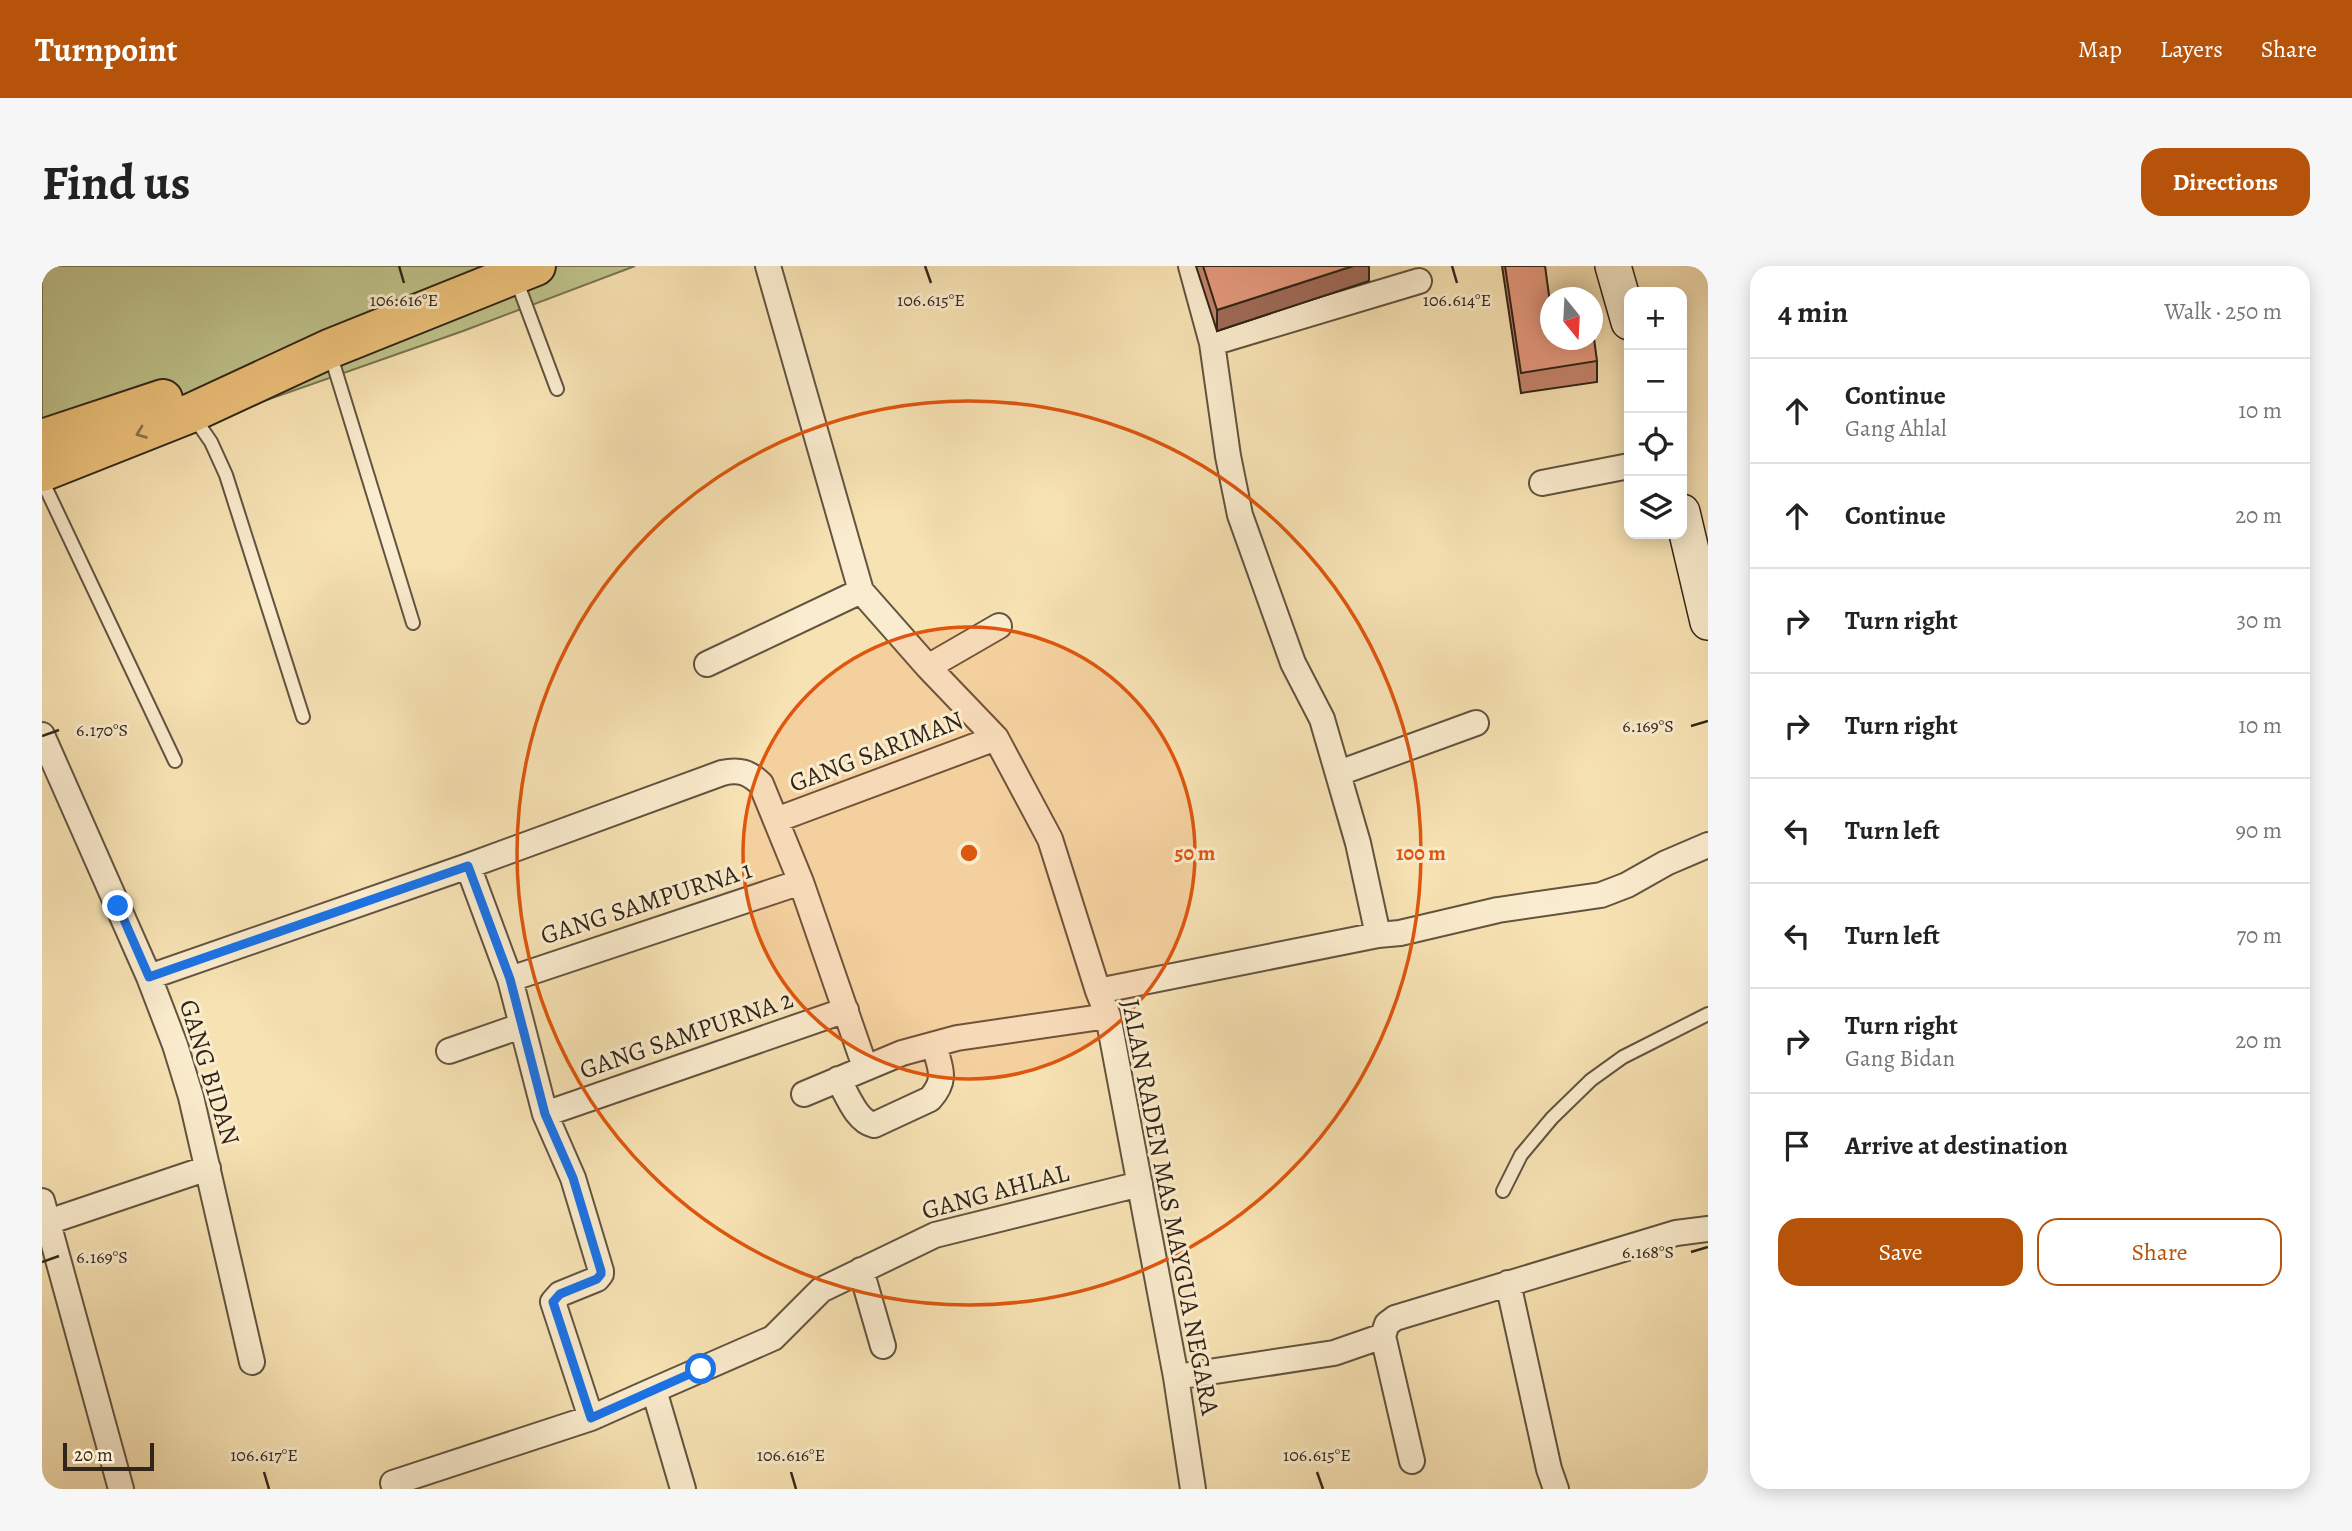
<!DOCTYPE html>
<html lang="en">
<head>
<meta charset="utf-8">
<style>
  body { margin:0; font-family:Alegreya,serif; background:#f6f6f6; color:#222 }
  .controls { position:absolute; right:21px; top:21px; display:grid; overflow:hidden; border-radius:14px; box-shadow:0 4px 18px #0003 }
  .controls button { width:63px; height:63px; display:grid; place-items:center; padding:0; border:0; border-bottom:2px solid #e0e0e0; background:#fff; color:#222; font:35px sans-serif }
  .compass { position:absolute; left:1498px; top:21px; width:63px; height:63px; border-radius:50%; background:#fff; box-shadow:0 4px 18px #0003; rotate:162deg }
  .scale { position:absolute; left:21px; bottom:18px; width:91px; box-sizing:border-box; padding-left:7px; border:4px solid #312519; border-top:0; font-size:19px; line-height:24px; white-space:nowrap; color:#312519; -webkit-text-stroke:5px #faecce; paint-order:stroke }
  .stop { position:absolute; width:21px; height:21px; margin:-16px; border:5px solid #1a73e8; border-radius:50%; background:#fff }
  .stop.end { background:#1a73e8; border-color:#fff; box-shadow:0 2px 7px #0008 }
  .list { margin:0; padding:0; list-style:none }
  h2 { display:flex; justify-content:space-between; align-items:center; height:91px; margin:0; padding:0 28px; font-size:30px }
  h2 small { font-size:23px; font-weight:400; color:#767676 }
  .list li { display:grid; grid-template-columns:46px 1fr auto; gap:21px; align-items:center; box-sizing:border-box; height:105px; padding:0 28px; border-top:2px solid #e0e0e0 }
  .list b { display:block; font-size:26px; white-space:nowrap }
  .list p { margin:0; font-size:23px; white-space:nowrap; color:#767676 }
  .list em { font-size:23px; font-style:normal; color:#767676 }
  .actions { display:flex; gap:14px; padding:21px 28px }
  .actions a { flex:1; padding:16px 0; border:2px solid #b45309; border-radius:21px; text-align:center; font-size:24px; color:#b45309 }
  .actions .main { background:#b45309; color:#fff }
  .icon { flex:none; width:38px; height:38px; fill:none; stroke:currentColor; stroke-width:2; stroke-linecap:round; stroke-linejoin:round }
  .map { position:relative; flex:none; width:1666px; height:1223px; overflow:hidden; border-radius:21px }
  header { display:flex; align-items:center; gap:42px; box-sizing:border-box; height:98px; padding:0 35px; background:#b45309; color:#fff }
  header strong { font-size:33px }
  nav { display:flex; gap:38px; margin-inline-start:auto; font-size:24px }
  .intro { display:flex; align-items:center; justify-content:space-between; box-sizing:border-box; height:168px; padding:0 42px }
  h1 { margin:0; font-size:49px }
  .button { padding:18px 32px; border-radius:21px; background:#b45309; color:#fff; font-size:24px; font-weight:700 }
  main { display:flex; gap:42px; padding:0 42px }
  aside { flex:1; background:#fff; border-radius:21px; box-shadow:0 4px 18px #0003 }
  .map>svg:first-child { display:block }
  .green { fill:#bfc38b; stroke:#787452; stroke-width:2 }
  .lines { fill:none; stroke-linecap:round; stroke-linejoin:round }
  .lane-casing { stroke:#625440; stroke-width:16 }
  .street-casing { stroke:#625440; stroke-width:28 }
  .secondary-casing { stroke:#312519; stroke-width:38 }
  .primary-casing { stroke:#312519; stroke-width:42 }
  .lane { stroke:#faecce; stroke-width:12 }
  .street { stroke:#faecce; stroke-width:24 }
  .secondary { stroke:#faecce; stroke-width:35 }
  .primary { stroke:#ecc17a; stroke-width:38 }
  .wall { fill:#c4846c; stroke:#312519; stroke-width:2 }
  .shaded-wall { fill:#a06b58; stroke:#312519; stroke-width:2 }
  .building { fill:#e4997e; stroke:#312519; stroke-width:2 }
  .oneway { stroke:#8e734a }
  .route { stroke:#1a73e8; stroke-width:9 }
  .ticks { fill:none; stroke:#312519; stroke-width:2.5 }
  .ring { fill:none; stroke:#df560d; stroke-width:3.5 }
  .labels { text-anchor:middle; stroke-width:6; stroke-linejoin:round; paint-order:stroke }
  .street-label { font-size:26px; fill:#312519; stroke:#faecce }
  .ticks-label { font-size:18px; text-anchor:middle; fill:#312519; stroke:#faecce; stroke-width:6; stroke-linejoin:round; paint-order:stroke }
  .centre { fill:#df560d; stroke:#faecce; stroke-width:3.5 }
  .ring-label { font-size:21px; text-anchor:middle; font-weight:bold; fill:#df560d; stroke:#faecce; stroke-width:6; stroke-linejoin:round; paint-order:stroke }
</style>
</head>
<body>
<header>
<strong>Turnpoint</strong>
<nav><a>Map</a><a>Layers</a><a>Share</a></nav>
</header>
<div class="intro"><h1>Find us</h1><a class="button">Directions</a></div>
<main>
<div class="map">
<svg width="1666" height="1223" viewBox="0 0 1666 1223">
  <rect width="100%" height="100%" fill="#f7e2b3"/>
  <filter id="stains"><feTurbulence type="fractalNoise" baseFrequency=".00286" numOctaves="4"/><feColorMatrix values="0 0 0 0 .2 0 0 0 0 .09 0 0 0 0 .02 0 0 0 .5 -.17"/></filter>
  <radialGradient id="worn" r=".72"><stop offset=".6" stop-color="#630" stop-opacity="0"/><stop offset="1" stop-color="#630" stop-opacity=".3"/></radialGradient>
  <!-- green -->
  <path class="green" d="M 0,0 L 593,0 L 421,65 L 0,213 Z"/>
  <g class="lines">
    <defs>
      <path id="lane" d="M 474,13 L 515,123
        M 288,87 L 371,357
        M 151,150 L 169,176 L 184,209 L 261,451
        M 0,214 L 133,495
        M 1461,925 L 1479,889 L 1510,852 L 1549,814 L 1581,791 L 1666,748"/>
      <path id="street" d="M 726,0 L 819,325 L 886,401 L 954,472 L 1008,573 L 1056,725 L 1066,750 L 1134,1111 L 1151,1223
        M 1149,0 L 1170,77 L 1186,190 L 1198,249 L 1251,397 L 1280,453 L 1316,577 L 1336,669
        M 1170,77 L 1377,15
        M 1500,217 L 1587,200
        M 665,398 L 819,325
        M 886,401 L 957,360
        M 0,469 L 107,711 L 133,779 L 149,831 L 210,1096
        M 1297,507 L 1434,457
        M 734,554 L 954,472
        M 426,600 L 468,713 L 503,848 L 531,912 L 559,1005 L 559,1008 L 555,1013 L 518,1028 L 511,1036 L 549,1152 L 612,1124 L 641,1223
        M 107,711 L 426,600 L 680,507 C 697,503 707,506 719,518 L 759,616 L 823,801
        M 468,713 L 759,616
        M 1056,725 L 1336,669 L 1358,667 L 1456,644 L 1559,629 L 1585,619 L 1624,597 L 1666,579
        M 407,785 L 479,760
        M 796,813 C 805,828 814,855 832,859 L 888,833 C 906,813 898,802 892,779
        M 762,828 L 860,787 L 915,772 L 1066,750
        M 503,848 L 804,744
        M 0,935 L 79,1223
        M 6,956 L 166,902
        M 819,1004 L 841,1080
        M 1466,1017 L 1507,1203 L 1514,1223
        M 1134,1111 L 1292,1087 L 1341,1070
        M 612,1124 L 731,1072 L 779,1024 L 893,969 L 1098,918
        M 1370,1195 L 1341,1070 L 1345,1058 L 1353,1052 L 1634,967 L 1666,963
        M 353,1223 L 351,1217 L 549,1152"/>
      <path id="secondary" d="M 1571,0 L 1587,56
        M 1640,246 L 1666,356"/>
      <path id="primary" d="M 0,173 L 121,133
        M 0,206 L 149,147 L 287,83 L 494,0"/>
    </defs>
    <!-- lane casing -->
    <use href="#lane" class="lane-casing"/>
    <!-- street casing -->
    <use href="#street" class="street-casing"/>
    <!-- secondary casing -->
    <use href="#secondary" class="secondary-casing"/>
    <!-- primary casing -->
    <use href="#primary" class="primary-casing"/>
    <!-- lane -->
    <use href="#lane" class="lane"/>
    <!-- street -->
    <use href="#street" class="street"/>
    <!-- secondary -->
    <use href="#secondary" class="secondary"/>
    <!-- primary -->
    <use href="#primary" class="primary"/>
  </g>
  <!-- wall -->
  <path class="wall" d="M 1154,0 L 1327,0 L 1327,15 L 1175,65 Z
    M 1460,0 L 1503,0 L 1508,74 L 1555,95 L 1555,116 L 1479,127 Z"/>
  <!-- shaded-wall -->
  <path class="shaded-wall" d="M 1311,0 L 1327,0 L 1327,15 L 1175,65 L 1175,44 Z"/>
  <!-- building -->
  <path class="building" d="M 1161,0 L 1311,0 L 1175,44 Z
    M 1463,0 L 1503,0 L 1508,36 L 1508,74 L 1550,74 L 1551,65 L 1555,95 L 1479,107 Z"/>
  <!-- one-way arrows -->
  <defs><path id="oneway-chevron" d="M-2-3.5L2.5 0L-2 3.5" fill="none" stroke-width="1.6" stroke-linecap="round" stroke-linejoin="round" transform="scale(1.75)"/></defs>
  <use class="oneway" href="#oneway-chevron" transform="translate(99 167) rotate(159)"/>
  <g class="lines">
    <!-- route -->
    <path class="route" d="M 76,640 L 107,711 L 426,600 L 468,713 L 503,848 L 531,912 L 559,1005 L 559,1008 L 555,1013 L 518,1028 L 511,1036 L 549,1152 L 659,1103"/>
  </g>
  <!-- ticks -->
  <path class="ticks" d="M 357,0 L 362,17M 883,0 L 889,17M 1410,0 L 1415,17M 1649,460 L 1666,455M 0,470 L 17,464M 1649,986 L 1666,981M 0,996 L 17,990M 222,1206 L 227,1223M 749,1206 L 754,1223M 1275,1206 L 1281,1223"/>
  <!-- distance rings -->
  <circle cx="927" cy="587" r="226" fill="#df560d" fill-opacity=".12"/>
  <g class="ring">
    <circle cx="927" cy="587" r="226"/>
    <circle cx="927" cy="587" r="452"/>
  </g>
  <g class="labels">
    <!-- street labels -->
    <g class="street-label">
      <text transform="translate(834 485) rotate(-21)" y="9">GANG SARIMAN</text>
      <text transform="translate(604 636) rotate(-18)" y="9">GANG SAMPURNA 1</text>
      <text transform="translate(644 768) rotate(-19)" y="9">GANG SAMPURNA 2</text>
      <text transform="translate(168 806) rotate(73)" y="9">GANG BIDAN</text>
      <text transform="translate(953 925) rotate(-15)" y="9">GANG AHLAL</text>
      <text transform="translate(1129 941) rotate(79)" y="9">JALAN RADEN MAS MAYGUA NEGARA</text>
    </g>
  </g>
  <g class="ticks-label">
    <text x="362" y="40">106.616°E</text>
    <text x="889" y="40">106.615°E</text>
    <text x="1415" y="40">106.614°E</text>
    <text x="1606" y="466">6.169°S</text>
    <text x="60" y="470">6.170°S</text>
    <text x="1606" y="992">6.168°S</text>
    <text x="60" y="997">6.169°S</text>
    <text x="222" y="1195">106.617°E</text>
    <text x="749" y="1195">106.616°E</text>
    <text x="1275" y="1195">106.615°E</text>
  </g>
  <circle cx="927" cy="587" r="10" class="centre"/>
  <g class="ring-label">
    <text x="1153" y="594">50 m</text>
    <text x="1379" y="594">100 m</text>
  </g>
  <rect width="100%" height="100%" filter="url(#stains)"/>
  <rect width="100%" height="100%" fill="url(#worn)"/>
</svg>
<div class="controls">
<button>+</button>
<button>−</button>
<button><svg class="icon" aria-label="locate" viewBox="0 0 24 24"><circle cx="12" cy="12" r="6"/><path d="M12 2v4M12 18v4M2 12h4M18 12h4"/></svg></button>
<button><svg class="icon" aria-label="layers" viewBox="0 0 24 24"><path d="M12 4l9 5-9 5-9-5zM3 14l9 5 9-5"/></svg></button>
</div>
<svg class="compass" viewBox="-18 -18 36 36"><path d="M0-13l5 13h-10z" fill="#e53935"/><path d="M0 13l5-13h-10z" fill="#767676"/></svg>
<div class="scale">20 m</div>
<div class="stop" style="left:659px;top:1103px"></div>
<div class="stop end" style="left:76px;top:640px"></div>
</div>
<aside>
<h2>4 min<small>Walk · 250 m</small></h2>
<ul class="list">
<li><svg class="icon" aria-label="ahead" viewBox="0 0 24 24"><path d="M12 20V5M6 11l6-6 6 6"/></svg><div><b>Continue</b><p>Gang Ahlal</p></div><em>10 m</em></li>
<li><svg class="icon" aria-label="ahead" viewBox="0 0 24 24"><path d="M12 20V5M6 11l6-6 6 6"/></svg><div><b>Continue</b></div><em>20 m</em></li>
<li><svg class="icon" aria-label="right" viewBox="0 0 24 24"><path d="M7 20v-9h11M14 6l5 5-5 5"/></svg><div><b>Turn right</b></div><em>30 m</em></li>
<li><svg class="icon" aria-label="right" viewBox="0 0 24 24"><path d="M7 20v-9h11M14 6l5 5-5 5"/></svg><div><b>Turn right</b></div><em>10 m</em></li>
<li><svg class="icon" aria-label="left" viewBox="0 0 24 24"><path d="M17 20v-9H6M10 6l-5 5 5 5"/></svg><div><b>Turn left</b></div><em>90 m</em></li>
<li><svg class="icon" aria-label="left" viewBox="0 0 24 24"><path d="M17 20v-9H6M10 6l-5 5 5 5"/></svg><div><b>Turn left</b></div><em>70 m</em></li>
<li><svg class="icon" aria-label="right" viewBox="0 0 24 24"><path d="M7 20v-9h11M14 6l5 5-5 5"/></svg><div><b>Turn right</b><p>Gang Bidan</p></div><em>20 m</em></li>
<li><svg class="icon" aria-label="arrive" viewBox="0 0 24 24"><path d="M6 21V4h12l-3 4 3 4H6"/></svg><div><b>Arrive at destination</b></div></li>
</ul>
<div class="actions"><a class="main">Save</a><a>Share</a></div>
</aside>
</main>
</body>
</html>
